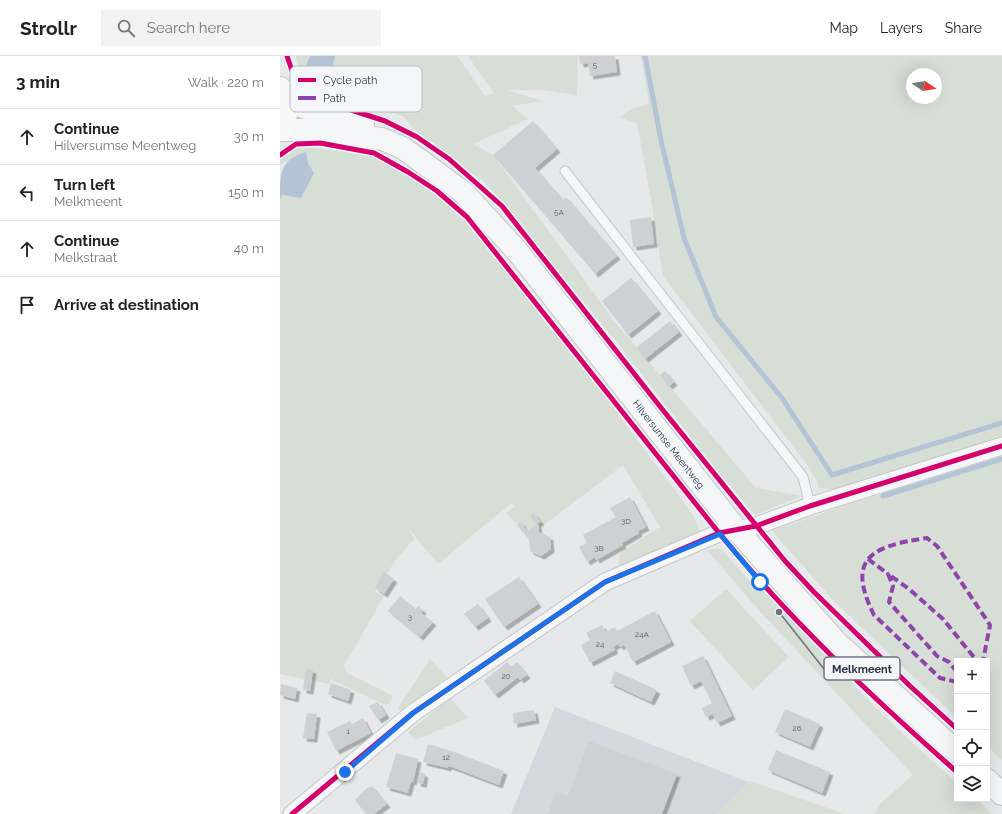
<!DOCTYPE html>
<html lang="en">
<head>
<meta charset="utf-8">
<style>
  body { margin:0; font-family:Raleway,sans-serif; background:#f2f2f2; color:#222 }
  .controls { position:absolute; right:12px; bottom:12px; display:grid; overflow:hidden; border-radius:0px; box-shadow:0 4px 16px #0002 }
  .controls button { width:36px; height:36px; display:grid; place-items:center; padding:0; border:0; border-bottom:1px solid #e0e0e0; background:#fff; color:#222; font:20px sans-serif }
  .compass { position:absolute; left:626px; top:12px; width:36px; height:36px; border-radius:50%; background:#fff; box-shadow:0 4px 16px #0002; rotate:102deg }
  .stop { position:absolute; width:12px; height:12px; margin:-9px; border:3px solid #1a73e8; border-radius:50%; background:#fff }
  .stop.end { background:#1a73e8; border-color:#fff; box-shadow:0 1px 4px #0008 }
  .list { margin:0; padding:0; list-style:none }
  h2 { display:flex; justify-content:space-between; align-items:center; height:52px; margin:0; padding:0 16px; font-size:17px }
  h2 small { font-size:13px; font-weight:400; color:#767676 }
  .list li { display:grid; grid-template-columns:26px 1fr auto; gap:12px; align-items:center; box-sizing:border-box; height:56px; padding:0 16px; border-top:1px solid #e0e0e0 }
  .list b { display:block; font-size:15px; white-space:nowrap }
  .list p { margin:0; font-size:13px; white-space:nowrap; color:#767676 }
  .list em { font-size:13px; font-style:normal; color:#767676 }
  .icon { flex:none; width:22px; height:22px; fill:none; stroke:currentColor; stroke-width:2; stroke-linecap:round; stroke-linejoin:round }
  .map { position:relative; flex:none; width:722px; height:758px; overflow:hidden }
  header { display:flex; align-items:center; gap:24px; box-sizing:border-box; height:56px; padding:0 20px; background:#fff; border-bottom:1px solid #e0e0e0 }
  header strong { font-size:19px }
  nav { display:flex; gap:22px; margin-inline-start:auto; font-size:14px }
  .search { width:280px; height:36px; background:#f2f2f2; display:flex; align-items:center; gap:10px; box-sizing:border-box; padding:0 14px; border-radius:0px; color:#767676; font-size:15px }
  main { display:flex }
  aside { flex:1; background:#fff }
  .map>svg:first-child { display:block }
  .built { fill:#d4d7dd }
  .green { fill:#d6ded6; fill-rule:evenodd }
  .water { fill:#b4c4d5 }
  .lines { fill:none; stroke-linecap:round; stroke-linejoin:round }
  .stream { stroke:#b4c4d5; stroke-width:5 }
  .building { fill:#ced0d3; filter:url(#shadow) }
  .service-casing { stroke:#c4c6c8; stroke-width:11 }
  .minor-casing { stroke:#c4c6c8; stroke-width:19 }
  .tertiary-casing { stroke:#c4c6c8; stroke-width:24 }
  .primary-casing { stroke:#c2c5c8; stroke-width:24 }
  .service { stroke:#f5f6f7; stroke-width:9 }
  .minor { stroke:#f5f6f7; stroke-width:17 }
  .tertiary { stroke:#f5f6f7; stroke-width:22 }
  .primary { stroke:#f8f8f8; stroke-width:22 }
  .quiet { stroke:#8e44ad; stroke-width:4; stroke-dasharray:8 4; stroke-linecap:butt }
  .cycleway-casing { stroke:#f4f6f9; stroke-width:8 }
  .cycleway { stroke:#d6006c; stroke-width:5 }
  .route { stroke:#1a73e8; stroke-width:5 }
  .labels { text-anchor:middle; stroke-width:3; stroke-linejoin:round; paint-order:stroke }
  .number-label { font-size:8px; fill:#545c69 }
  .street-label { font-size:10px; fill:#2b3445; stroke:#f4f6f9 }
  .key { fill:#f4f6f9; stroke:#b8bcc3; stroke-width:1 }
  .key-label { font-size:11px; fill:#2b3445 }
  .leader { fill:none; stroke:#6c737f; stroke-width:1.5 }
  .callout-dot { fill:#6c737f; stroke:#f4f6f9; stroke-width:1.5 }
  .callout { fill:#f4f6f9; stroke:#6c737f; stroke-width:1.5 }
  .callout-label { font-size:11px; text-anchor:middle; font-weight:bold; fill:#2b3445 }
</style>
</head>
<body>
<header>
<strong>Strollr</strong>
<div class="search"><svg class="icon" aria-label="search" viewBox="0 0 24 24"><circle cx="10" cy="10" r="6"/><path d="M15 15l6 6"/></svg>Search here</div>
<nav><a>Map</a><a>Layers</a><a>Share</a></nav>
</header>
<main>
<aside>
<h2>3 min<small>Walk · 220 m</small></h2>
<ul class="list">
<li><svg class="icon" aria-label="ahead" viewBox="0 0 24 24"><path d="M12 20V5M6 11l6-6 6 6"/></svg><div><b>Continue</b><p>Hilversumse Meentweg</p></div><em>30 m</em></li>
<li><svg class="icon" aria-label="left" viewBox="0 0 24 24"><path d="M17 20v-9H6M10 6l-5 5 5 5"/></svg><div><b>Turn left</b><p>Melkmeent</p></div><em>150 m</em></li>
<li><svg class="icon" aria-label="ahead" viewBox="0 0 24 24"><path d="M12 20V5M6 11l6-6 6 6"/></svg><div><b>Continue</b><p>Melkstraat</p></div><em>40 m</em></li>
<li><svg class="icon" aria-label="arrive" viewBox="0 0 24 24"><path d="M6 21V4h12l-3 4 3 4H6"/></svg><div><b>Arrive at destination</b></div></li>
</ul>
</aside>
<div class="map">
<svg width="722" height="758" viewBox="0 0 722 758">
  <defs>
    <filter id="shadow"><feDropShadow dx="3.5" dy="3.5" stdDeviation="0" flood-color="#0004"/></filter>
  </defs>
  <rect width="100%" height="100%" fill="#e6e8ea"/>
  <!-- built -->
  <path class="built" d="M 275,651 L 551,758 L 231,758 Z"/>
  <!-- green -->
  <path class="green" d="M 16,0 L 30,0 L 26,10 L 32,23 L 41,24 L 53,13 L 55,0 L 177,0 L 205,40 L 214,37 L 188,0 L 298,0 L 297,39 L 264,34 L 227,34 L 263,45 L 232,50 L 248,63 L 193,88 L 213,99 L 335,266 L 476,432 L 521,440 L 475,459 L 422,396 L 340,290 L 203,124 L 153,95 L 123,60 L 48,39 L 27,26 L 17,7 Z
    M 361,0 L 722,0 L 722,384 L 568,431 L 553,433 L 538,432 L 538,427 L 528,410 L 383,220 L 371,143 L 357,67 L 339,61 L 354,52 L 369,48 ZM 632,18 L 656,18 L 656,42 L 632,42 Z
    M 26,91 L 94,99 L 154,137 L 192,172 L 287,289 L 413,459 L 421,479 L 400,484 L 338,512 L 340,497 L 380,471 L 343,409 L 249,480 L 226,457 L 235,450 L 231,447 L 158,508 L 129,473 L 134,483 L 117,502 L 95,536 L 104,540 L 64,610 L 67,617 L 113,640 L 107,650 L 52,624 L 56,614 L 49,628 L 0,618 L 0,143 L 28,107 L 28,102 L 4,106 L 0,110 L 0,104 C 7,95 15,92 26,91 Z
    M 722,404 L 722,704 L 707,690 L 707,605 L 677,605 L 677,662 L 556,547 L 492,475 L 569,448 Z
    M 441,493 L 476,532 L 480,530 C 543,598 607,666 677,727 L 677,743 L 696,743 L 713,758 L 594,758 L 600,748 L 633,719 L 475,550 L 427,494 Z
    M 446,533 L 509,601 L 473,634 L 410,565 Z
    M 150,603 L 167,621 L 123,656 L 118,652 Z
    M 170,642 L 188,662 L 135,684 L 128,676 Z
    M 470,725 L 562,757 L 564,758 L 437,758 Z"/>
  <!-- water -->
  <path class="water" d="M 30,0 L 55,0 C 53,14 45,33 28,20 L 26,10 Z
    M 26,96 L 28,107 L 34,117 L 21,142 L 3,139 L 0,143 C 0,116 0,104 26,96 Z"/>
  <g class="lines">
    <!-- stream -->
    <path class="stream" d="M 365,0 L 381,84 L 404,182 L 436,261 L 502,342 L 552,419 L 722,367
      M 603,440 L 722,403"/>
  </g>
  <!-- building -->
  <path class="building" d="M 299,0 L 335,0 L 337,16 L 310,20 L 308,7 L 300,8 Z
    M 253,65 L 277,93 L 255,112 L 283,144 L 286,141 L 337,200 L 316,217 L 314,218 L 313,215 L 213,99 Z
    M 371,161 L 374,188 L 353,191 L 350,164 Z
    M 351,222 L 378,255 L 348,279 L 322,245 Z
    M 390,265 L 399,276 L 365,303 L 356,292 Z
    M 385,315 L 394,326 L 389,330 L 380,319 Z
    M 350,441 L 366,471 L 358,475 L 359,477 L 342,487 L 343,489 L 316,504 L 315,501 L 307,506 L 299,491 L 307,487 L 303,479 L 336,461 L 330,452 Z
    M 254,457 L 261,466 L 258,467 L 259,476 L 270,481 L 271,493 L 261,500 L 250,495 L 249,483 L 237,469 L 241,466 L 247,475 L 256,469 L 250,460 Z
    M 104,516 L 114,523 L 104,538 L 95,532 Z
    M 239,521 L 258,548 L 224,571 L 205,543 Z
    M 120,540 L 136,553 L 138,550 L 143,554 L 141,557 L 153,566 L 140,581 L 108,555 Z
    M 198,548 L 208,562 L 195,571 L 184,558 Z
    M 375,555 L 391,586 L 353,606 L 344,589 L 340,591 L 338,588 L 333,591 L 335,594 L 310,607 L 301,589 L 310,584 L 306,577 L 322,569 L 326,576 L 335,571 L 337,575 Z
    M 423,600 L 452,660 L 437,667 L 433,658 L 426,661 L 422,652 L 432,647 L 421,625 L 411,630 L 402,610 Z
    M 227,606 L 231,611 L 237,606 L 247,619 L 240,624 L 238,621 L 215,639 L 204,625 Z
    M 26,612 L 33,614 L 30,635 L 23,634 Z
    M 335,615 L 377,634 L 371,646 L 330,627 Z
    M 51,627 L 71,634 L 68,645 L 48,638 Z
    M 1,628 L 17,632 L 15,643 L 0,639 Z
    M 98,646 L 106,659 L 98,664 L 89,650 Z
    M 505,653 L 540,668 L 530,691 L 495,676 Z
    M 254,654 L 256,664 L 234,668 L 233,657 Z
    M 27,657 L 37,658 L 34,683 L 23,682 Z
    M 83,662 L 91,677 L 56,695 L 47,676 L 70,665 L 72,668 Z
    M 309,685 L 397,718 L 382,758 L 268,758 L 276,735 L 288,740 Z
    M 148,688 L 172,695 L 224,715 L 219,729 L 172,711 L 168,710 L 168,712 L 143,706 Z
    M 496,694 L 550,716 L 542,737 L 488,714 Z
    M 116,697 L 138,703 L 133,726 L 131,725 L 128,737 L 106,731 Z
    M 140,716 L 145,718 L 143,728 L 137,727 Z
    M 92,730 L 107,748 L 94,758 L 86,758 L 75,744 L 87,732 Z"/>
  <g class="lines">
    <defs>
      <path id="service" d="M 285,115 L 523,421 L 530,450"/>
      <path id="minor" d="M 12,758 L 133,657 L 325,526 L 439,477 L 476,470 L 530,450 L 722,390"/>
      <path id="tertiary" d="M 6,44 C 31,56 58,60 83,69
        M 0,74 L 43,74 L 102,83 L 123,92 L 183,136 L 237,195 L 456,473 L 557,587 L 677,696
        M 707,724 L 722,738"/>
      <path id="primary" d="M 0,32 C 10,43 8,62 0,73"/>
    </defs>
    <!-- service casing -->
    <use href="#service" class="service-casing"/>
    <!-- minor casing -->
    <use href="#minor" class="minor-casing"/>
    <!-- tertiary casing -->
    <use href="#tertiary" class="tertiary-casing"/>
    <!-- primary casing -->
    <use href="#primary" class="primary-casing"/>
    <!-- service -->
    <use href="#service" class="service"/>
    <!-- minor -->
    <use href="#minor" class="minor"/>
    <!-- tertiary -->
    <use href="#tertiary" class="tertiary"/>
    <!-- primary -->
    <use href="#primary" class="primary"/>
    <!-- quiet -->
    <path class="quiet" d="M 588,503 L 608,518
      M 677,616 L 669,606 L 657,600 L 609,546 L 613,530 L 608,518 L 629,533 L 663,563 L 697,605
      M 677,626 L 660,622 L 594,559 C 565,501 593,490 647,482 L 657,490 L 710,569 L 703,605"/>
    <defs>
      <path id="cycleway" d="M 7,0 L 18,32 L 28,40 L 105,65 L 137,81 L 169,103 L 222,150 L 382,353 L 505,505 L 534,536 L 630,630 L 677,673
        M 0,99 L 16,88 L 40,87 L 94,97 L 128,116 L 157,135 L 187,161 L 439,477 C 511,565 593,642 677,716
        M 12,758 L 133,657 L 325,526 L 439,477 L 476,470 L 530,450 L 722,390"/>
    </defs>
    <!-- cycleway casing -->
    <use href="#cycleway" class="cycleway-casing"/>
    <!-- cycleway -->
    <use href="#cycleway" class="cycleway"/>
  </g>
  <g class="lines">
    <!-- route -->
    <path class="route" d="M 65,716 L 133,657 L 325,526 L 440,478 L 480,526"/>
  </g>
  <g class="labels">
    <!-- number labels -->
    <g class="number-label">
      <text x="315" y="12">5</text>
      <text x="279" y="159">5A</text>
      <text x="346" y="468">3D</text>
      <text x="319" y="495">3B</text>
      <text x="130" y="564">3</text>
      <text x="362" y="581">24A</text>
      <text x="320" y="591">24</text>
      <text x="226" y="623">20</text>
      <text x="517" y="675">26</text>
      <text x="68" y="678">1</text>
      <text x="166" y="704">12</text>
    </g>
    <!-- street labels -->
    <g class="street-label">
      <text transform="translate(389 388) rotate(52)" y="4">Hilversumse Meentweg</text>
    </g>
  </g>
  <!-- legend -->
  <rect x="10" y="10" width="132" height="46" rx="6" class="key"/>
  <rect x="18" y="22" width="18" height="4" fill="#d6006c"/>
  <rect x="18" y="40" width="18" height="4" fill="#8e44ad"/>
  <g class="key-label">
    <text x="43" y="28">Cycle path</text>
    <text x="43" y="46">Path</text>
  </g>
  <!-- callouts -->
  <path class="leader" d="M499 556L544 613"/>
  <circle class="callout-dot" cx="499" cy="556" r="4"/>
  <rect class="callout" x="544" y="601" width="76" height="23" rx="4"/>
  <g class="callout-label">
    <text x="582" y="617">Melkmeent</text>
  </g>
</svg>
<div class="controls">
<button>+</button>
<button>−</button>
<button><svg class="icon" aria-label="locate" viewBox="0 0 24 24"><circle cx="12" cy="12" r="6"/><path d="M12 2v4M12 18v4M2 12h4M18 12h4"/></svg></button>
<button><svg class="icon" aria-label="layers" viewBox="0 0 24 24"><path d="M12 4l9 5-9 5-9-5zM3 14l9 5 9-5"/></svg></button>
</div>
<svg class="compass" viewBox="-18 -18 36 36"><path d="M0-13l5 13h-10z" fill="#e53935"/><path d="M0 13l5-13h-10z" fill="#767676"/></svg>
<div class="stop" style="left:480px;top:526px"></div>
<div class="stop end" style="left:65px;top:716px"></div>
</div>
</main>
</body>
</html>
